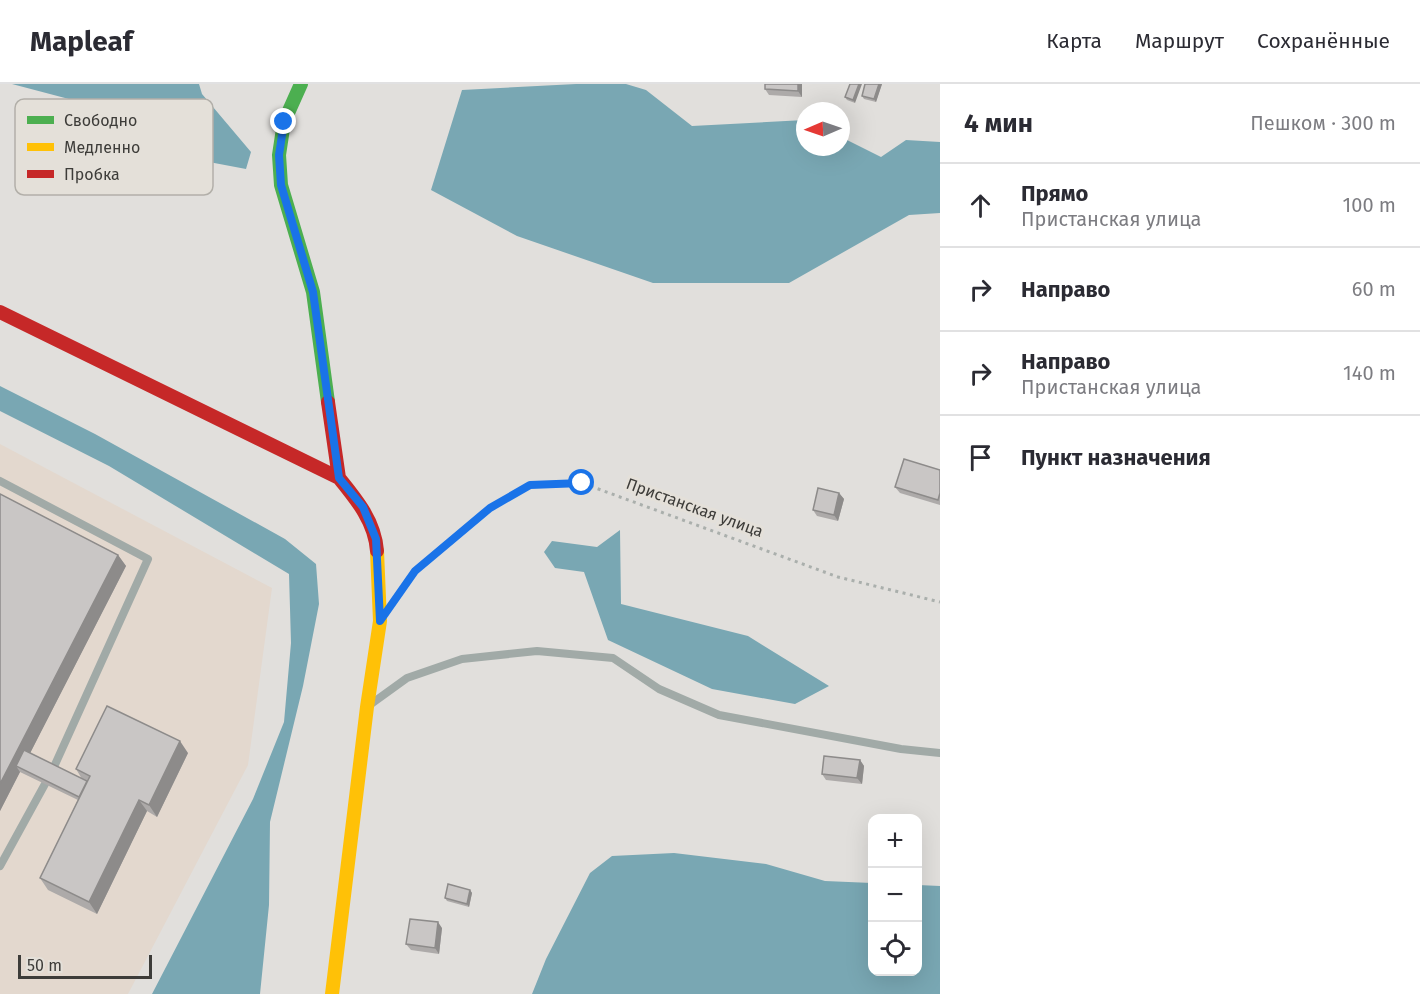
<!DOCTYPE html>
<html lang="ru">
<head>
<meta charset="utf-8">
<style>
  body { margin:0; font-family:"Fira Sans",sans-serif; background:#f7f7f7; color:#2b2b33 }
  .controls { position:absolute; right:18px; bottom:18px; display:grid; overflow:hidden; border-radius:12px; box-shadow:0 6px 24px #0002 }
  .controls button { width:54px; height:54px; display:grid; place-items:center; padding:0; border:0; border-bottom:2px solid #e1e1e2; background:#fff; color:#2b2b33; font:30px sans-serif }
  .compass { position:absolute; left:796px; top:18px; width:54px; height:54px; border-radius:50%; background:#fff; box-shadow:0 6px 24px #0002; rotate:268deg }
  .scale { position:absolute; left:18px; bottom:15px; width:134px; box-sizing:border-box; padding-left:6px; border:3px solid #3d3c39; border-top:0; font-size:16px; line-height:21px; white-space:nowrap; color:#3d3c39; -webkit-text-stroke:4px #e4e0d9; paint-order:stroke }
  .stop { position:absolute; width:18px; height:18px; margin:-14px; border:4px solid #1a73e8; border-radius:50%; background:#fff }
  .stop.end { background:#1a73e8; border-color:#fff; box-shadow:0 2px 6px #0008 }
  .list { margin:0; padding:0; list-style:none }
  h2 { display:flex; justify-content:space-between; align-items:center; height:78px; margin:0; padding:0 24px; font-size:26px }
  h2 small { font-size:20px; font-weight:400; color:#7c7c81 }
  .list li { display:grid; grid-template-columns:39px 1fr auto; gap:18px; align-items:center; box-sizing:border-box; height:84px; padding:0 24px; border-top:2px solid #e1e1e2 }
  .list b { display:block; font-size:22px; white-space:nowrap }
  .list p { margin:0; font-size:20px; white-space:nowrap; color:#7c7c81 }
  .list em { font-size:20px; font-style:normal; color:#7c7c81 }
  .icon { flex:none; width:33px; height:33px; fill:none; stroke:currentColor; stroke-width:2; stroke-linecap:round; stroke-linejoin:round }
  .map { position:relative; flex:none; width:940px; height:910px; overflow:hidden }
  header { display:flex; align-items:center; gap:36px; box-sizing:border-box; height:84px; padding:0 30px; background:#fff; border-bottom:2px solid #e1e1e2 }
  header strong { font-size:28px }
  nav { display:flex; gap:33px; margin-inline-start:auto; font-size:21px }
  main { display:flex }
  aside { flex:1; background:#fff }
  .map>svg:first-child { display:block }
  .industrial { fill:#e3d8ce }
  .water { fill:#79a7b3 }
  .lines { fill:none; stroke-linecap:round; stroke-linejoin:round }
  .path { stroke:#aaafac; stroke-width:3; stroke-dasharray:3 4.5; stroke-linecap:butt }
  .lane { stroke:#a1aaa7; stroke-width:8 }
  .fast { stroke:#4caf50; stroke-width:14 }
  .slow { stroke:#ffc107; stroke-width:14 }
  .jam { stroke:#c62828; stroke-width:14 }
  .wall { fill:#adaaa9 }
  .shaded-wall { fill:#8d8b8a }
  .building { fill:#c9c6c5; stroke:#8d8b8a; stroke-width:1.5 }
  .route { stroke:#1a73e8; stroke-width:8 }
  .labels { text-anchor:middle; stroke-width:6; stroke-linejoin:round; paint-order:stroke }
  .street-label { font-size:16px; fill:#3d3c39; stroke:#e4e0d9 }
  .key { fill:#e4e0d9; stroke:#b2afa9; stroke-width:1.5 }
  .key-label { font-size:16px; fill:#3d3c39 }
</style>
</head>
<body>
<header>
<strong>Mapleaf</strong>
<nav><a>Карта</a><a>Маршрут</a><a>Сохранённые</a></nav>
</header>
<main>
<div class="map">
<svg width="940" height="910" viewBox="0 0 940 910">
  <rect width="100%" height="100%" fill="#e1dfdc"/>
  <!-- industrial -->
  <path class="industrial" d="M 0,360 L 272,504 L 248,681 L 128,910 L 0,910 Z"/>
  <!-- water -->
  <path class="water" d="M 12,0 L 199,0 L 202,10 L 251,68 L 246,85 L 209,78 L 180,54 L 84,19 Z
    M 576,0 L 626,0 L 646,6 L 692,42 L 805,36 L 805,63 L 841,63 L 841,53 L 881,73 L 906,56 L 940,58 L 940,129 L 909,131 L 789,199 L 653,199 L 517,152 L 431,106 L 462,6 Z
    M 0,302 L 95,350 L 285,455 L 316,480 L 319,520 L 303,602 L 270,738 L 269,821 L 260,910 L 152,910 L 253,715 L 284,638 L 291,559 L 289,490 L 109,382 L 0,327 Z
    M 620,446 L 621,520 L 748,552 L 829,602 L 795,620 L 712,605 L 608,556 L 584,488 L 555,484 L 544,468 L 552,457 L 597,463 Z
    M 674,769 L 766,780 L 825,797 L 872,799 L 872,888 L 918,888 L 918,801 L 940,802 L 940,910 L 532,910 L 546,875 L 590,789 L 612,772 Z"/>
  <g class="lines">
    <!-- path -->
    <path class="path" d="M 399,509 L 415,487 L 490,424 L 530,401 L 582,399 L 838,493 L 940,518"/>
    <!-- lane -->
    <path class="lane" d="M 0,397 L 148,475 L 53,685
      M 371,620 L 407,594 L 462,575 L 537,567 L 613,574 L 659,605 L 719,631 L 901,665 L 940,669
      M 0,782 L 45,700"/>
    <!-- fast -->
    <path class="fast" d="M 301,0 L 284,38 L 279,71 L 281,101 L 313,208 L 328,318"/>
    <!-- slow -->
    <path class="slow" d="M 332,910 L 367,623 L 380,537 L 377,467"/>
    <!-- jam -->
    <path class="jam" d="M 0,228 L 339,394 C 357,416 375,438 377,467
      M 328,318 L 339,394"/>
  </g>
  <!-- wall -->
  <path class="wall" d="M 765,0 L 802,0 L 802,13 L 769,11 L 765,5 Z
    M 850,0 L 855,19 L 847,16 L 845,13 Z
    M 865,0 L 882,0 L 876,18 L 864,15 L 862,12 Z
    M 940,386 L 940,421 L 900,409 L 895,403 Z
    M 839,409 L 844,415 L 838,437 L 817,432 L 813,426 Z
    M 0,410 L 118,471 L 126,482 L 30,669 L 82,695 L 76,685 L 188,669 L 157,733 L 147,727 L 97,830 L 48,806 L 40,794 L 78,716 L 20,688 L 0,727 Z
    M 860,676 L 864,682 L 862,700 L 826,696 L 822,690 Z
    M 470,806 L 472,809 L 469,823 L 447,817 L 445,814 Z
    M 442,844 L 439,870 L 411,866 L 406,860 Z"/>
  <!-- shaded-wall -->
  <path class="shaded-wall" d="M 798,0 L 802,0 L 802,13 L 798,7 Z
    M 859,0 L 862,0 L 855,19 L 853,16 Z
    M 879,0 L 882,0 L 876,18 L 874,15 Z
    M 839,409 L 844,415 L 838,437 L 834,431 Z
    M 118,471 L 126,482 L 22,685 L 16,682 L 20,688 L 0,727 L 0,700 Z
    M 180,657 L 188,669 L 157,733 L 149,721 Z
    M 860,676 L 864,682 L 862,700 L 857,694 Z
    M 139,716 L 147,727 L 97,830 L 89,818 Z
    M 470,806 L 472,809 L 469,823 L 467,820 Z
    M 438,838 L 442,844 L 439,870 L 435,864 Z"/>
  <!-- building -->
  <path class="building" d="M 765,0 L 798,0 L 798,7 L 765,5 Z
    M 850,0 L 859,0 L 853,16 L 845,13 Z
    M 865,0 L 879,0 L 874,15 L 862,12 Z
    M 904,375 L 940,386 L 940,409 L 938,416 L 895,403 Z
    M 818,404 L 839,409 L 834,431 L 813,426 Z
    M 0,410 L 118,471 L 0,700 Z
    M 107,622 L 180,657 L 149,721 L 139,716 L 89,818 L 40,794 L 90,692 L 76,685 Z
    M 24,666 L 87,697 L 79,713 L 16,682 Z
    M 824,672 L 860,676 L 857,694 L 822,690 Z
    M 448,800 L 470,806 L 467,820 L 445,814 Z
    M 410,835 L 438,838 L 435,864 L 406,860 Z"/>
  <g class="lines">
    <!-- route -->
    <path class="route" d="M 284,38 L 279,71 L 281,101 L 313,208 L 339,394 L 363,423 L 376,455 L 380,537 L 415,487 L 490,424 L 530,401 L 582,399"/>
  </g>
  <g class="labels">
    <!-- street labels -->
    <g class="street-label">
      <text transform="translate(695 423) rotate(20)" y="6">Пристанская улица</text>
    </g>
  </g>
  <!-- legend -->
  <rect x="15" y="15" width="198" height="96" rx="9" class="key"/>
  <rect x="27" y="32" width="27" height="8" fill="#4caf50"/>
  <rect x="27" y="59" width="27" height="8" fill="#ffc107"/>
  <rect x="27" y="86" width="27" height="8" fill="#c62828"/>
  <g class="key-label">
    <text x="64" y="42">Свободно</text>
    <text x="64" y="69">Медленно</text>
    <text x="64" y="96">Пробка</text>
  </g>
</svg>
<div class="controls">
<button>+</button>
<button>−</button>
<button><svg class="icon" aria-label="locate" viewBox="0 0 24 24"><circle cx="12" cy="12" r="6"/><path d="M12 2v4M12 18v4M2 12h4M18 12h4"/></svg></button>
</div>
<svg class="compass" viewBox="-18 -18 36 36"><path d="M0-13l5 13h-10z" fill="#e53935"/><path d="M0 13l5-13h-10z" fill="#7c7c81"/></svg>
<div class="scale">50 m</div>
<div class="stop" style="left:582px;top:399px"></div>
<div class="stop end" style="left:284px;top:38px"></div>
</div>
<aside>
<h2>4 мин<small>Пешком · 300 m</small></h2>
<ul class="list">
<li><svg class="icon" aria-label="ahead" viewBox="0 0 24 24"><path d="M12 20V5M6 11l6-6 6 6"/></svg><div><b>Прямо</b><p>Пристанская улица</p></div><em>100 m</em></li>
<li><svg class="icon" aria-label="right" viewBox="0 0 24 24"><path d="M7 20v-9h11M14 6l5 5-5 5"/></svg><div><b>Направо</b></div><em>60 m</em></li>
<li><svg class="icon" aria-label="right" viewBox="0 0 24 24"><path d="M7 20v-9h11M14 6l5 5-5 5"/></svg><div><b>Направо</b><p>Пристанская улица</p></div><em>140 m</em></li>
<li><svg class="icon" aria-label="arrive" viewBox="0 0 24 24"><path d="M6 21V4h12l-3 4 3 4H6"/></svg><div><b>Пункт назначения</b></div></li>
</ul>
</aside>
</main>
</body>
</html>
